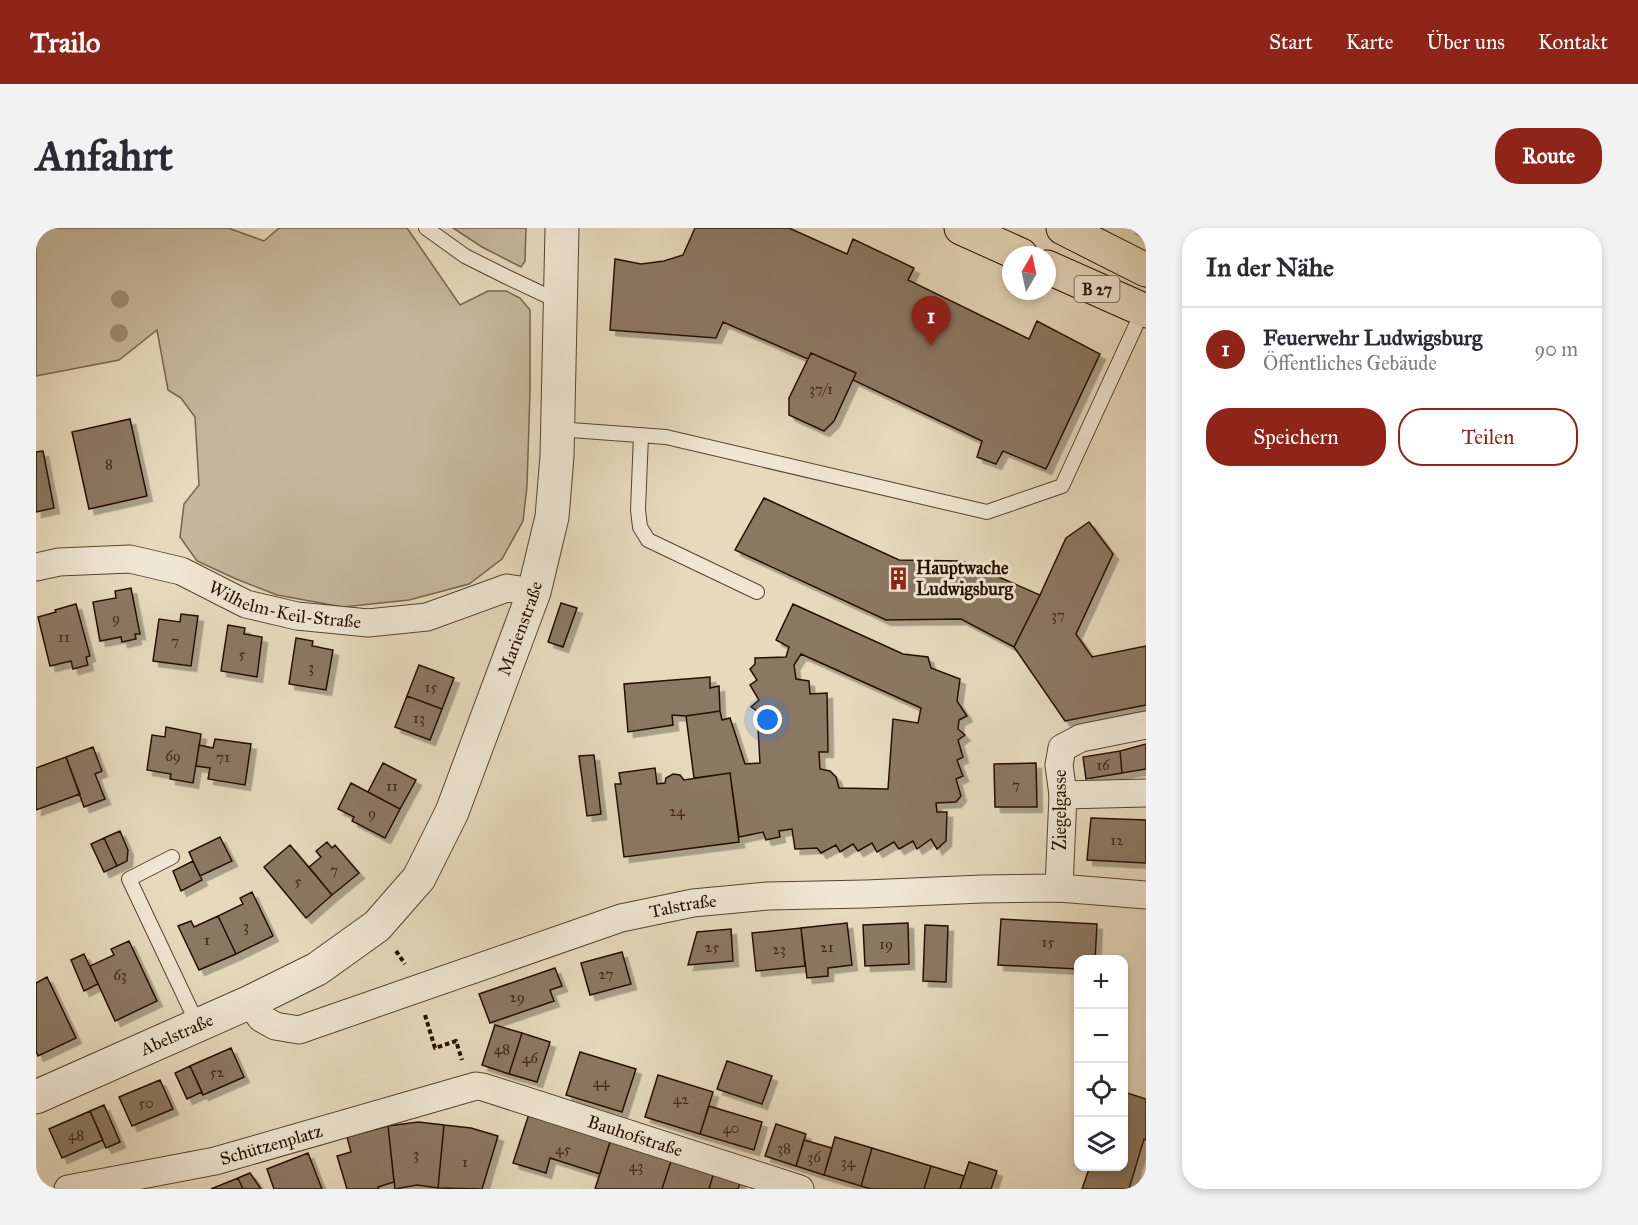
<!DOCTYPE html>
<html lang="de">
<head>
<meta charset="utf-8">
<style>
  body { margin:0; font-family:"IM FELL Great Primer",serif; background:#f2f2f3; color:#2b2b33 }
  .controls { position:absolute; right:18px; bottom:18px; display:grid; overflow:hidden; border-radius:12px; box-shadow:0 3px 9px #0003 }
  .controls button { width:54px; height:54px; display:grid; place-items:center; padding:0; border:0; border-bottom:2px solid #e1e1e2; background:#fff; color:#2b2b33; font:30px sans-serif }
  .compass { position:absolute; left:966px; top:18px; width:54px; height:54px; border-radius:50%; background:#fff; box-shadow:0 3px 9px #0003; rotate:9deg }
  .you { position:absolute; left:732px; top:492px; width:21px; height:21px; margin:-15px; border:4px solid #fff; border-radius:50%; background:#1a73e8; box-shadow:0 0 0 9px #1a73e833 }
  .badge { display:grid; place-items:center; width:39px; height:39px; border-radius:50%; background:#8f2418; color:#fff; font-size:20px; font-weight:700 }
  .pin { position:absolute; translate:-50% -50px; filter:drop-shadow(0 2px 3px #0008) }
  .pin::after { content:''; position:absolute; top:32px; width:21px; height:18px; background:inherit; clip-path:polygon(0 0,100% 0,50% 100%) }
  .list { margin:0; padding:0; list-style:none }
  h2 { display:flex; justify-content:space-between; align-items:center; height:78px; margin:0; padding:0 24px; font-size:26px }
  h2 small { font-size:20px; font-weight:400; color:#7c7c81 }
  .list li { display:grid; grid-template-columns:39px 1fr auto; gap:18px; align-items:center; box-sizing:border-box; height:84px; padding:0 24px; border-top:2px solid #e1e1e2 }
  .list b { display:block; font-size:22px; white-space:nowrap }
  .list p { margin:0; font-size:20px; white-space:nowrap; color:#7c7c81 }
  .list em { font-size:20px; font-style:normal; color:#7c7c81 }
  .actions { display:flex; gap:12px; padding:18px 24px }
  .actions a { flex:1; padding:14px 0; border:2px solid #8f2418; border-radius:24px; text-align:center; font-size:21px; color:#8f2418 }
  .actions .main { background:#8f2418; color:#fff }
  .icon { flex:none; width:33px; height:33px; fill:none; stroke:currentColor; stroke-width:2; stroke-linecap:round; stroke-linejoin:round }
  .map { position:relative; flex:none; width:1110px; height:961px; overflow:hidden; border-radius:24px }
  header { display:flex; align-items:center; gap:36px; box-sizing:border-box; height:84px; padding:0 30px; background:#8f2418; color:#fff }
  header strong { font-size:28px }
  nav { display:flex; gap:33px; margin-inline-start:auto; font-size:21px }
  .intro { display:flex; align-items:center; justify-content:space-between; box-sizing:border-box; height:144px; padding:0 36px }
  h1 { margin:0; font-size:42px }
  .button { padding:15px 27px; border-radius:24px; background:#8f2418; color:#fff; font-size:21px; font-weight:700 }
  main { display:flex; gap:36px; padding:0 36px }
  aside { flex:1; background:#fff; border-radius:24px; box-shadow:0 3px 9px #0003 }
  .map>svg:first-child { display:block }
  .green { fill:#c6b79c; stroke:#77634e; stroke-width:1.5 }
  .building { fill:#8b7862; stroke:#280f00; stroke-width:1.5; fill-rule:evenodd; filter:url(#shadow) }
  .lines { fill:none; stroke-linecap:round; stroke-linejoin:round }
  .service-casing { stroke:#58422f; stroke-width:16 }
  .minor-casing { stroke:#58422f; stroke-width:29 }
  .tertiary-casing { stroke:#58422f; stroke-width:35 }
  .primary-casing { stroke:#280f00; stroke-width:35 }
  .path { stroke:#280f00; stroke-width:4; stroke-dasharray:4.5 3; stroke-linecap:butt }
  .service { stroke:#efe6d3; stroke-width:14 }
  .minor { stroke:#efe6d3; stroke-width:27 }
  .tertiary { stroke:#efe6d3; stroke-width:33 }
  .primary { stroke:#e6d9bc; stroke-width:33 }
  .tree { fill:#9c8a73 }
  .labels { text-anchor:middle; stroke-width:6; stroke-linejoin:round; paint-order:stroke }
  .number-label { font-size:15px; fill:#412918 }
  .shield { fill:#efe6d3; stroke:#64503f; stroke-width:1.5 }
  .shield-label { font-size:16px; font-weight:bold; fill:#280f00 }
  .poi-label { font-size:18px; font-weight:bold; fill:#280f00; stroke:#efe6d3; text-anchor:start }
  .street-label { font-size:18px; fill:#280f00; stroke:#efe6d3 }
</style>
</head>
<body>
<header>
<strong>Trailo</strong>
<nav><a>Start</a><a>Karte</a><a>Über uns</a><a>Kontakt</a></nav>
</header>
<div class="intro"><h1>Anfahrt</h1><a class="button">Route</a></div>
<main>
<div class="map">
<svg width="1110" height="961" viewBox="0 0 1110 961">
  <defs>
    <filter id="shadow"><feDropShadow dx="5.5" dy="5.5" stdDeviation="0" flood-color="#0004"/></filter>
  </defs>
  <rect width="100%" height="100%" fill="#e6d9bc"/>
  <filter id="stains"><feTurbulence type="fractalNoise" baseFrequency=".00333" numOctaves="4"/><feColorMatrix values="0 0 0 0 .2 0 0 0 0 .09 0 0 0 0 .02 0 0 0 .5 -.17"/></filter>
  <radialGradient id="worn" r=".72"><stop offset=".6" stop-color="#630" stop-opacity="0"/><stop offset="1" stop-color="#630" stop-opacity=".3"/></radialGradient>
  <!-- green -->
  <path class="green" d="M 0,0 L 192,0 L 228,13 L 243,0 L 371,0 L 424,77 L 452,63 L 470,63 L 484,70 L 494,82 L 494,164 L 491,258 L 487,293 L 466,331 L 433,356 L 373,372 L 307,379 L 241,367 L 200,351 L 161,333 L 144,309 L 148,276 L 163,257 L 159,189 L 145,170 L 132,162 L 121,102 L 83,132 L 0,148 Z
    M 417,0 L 490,0 L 489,33 L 485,39 L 446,19 Z"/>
  <!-- building -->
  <path class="building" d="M 659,0 L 753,0 L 811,26 L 817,11 L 878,40 L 872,52 L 993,111 L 1001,93 L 1064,126 L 1010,241 L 967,223 L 960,236 L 941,229 L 946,213 L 817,152 L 820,145 L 775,125 L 772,131 L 687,94 L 680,110 L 574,102 L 579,31 L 605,36 L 628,33 L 647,27 Z
    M 1093,0 L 1110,0 L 1110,7 Z
    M 775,125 L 820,145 L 798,193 L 788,203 L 753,187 L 753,170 Z
    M 94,191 L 111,268 L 53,281 L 36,204 Z
    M 7,223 L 18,280 L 0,284 L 0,224 Z
    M 728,270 L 863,332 L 926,333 L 1004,367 L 978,419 L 925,391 L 850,392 L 699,322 Z
    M 1053,294 L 1077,326 L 1040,406 L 1056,429 L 1110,418 L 1110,477 L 1029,493 L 978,419 L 1004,367 L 1030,310 Z
    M 95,360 L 104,406 L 99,406 L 100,411 L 86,414 L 85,409 L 64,413 L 57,374 L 80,370 L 79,363 Z
    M 525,375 L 541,380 L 527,419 L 512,414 Z
    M 40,376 L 54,428 L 50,429 L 52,437 L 37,441 L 35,433 L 14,438 L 2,389 L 20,384 L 19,382 Z
    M 757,376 L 867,426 L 892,429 L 895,440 L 924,451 L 921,473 L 931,488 L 923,492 L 922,501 L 929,507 L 922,512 L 927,529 L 921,532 L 927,548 L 920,551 L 925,568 L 920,574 L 900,575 L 901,584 L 911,584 L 910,613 L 901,621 L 895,611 L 881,621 L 877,613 L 863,621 L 858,614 L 841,624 L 836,615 L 822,623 L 817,616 L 804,624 L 800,617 L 785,625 L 781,620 L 759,621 L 756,601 L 743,603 L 744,609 L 730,612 L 727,604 L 703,609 L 694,545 L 658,550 L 650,488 L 684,483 L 686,492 L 694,490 L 709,536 L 724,535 L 721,483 L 715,479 L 723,472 L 714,457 L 721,452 L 714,441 L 719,436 L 719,430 L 750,429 L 753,419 L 740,412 ZM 765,426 L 885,480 L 882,495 L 857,491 L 852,561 L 803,560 L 800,549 L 794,543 L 784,541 L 783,524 L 792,524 L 791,465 L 774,466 L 773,453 L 760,451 L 758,437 Z
    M 145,386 L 162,388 L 155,438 L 117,433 L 123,391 L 144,394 Z
    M 192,397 L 209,400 L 208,406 L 226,409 L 221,449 L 185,443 Z
    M 260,410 L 277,413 L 276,418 L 297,422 L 290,462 L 253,456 Z
    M 383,437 L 418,450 L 406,481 L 371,468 Z
    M 674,449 L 674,460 L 683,458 L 684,483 L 650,488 L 636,487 L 637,497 L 592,504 L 588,456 Z
    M 371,468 L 406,481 L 394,512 L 359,499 Z
    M 130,499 L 165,506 L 157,555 L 134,551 L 135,546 L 111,542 L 116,507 L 129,509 Z
    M 179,511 L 215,516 L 209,557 L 172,551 L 174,540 L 160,538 L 163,517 L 177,520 Z
    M 1110,516 L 1110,541 L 1086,545 L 1084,523 Z
    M 57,519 L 66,543 L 59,546 L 69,571 L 48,579 L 30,529 Z
    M 1084,523 L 1086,545 L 1050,551 L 1047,529 Z
    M 558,527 L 565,586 L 551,588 L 543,528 Z
    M 30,529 L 44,566 L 0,582 L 0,540 Z
    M 347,535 L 380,552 L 364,581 L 332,564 Z
    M 1000,535 L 1001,579 L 959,579 L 958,536 Z
    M 619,540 L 621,556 L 629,555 L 630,550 L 637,546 L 644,547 L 648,552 L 694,545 L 703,614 L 588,629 L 579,556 L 585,556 L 583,545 Z
    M 315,555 L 364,581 L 349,610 L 316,593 L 318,589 L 302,581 Z
    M 1055,590 L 1110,592 L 1110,635 L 1051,632 Z
    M 84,603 L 92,622 L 91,633 L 81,638 L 68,610 Z
    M 184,609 L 196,633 L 164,648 L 153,624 Z
    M 68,610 L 81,638 L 68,644 L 55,616 Z
    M 291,614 L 296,620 L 299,617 L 323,645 L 296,667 L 273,639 L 285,629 L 280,623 Z
    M 254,617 L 296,667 L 270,690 L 228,639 Z
    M 157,633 L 166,652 L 145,663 L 137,643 Z
    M 216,664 L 237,708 L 200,726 L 182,688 L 207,676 L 204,670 Z
    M 182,688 L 200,726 L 163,742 L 142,698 L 155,693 L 158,699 Z
    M 965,691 L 1061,696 L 1059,732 L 1042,732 L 1042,741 L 962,737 Z
    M 811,695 L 816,737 L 792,740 L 792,748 L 771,750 L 765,700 Z
    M 872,695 L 873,736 L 829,738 L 827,697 Z
    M 889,697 L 912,698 L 910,754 L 887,753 Z
    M 765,700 L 769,738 L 720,743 L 716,705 Z
    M 695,701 L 697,733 L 652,737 L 661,704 Z
    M 93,713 L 121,773 L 79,793 L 54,738 L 78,727 L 75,721 Z
    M 586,724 L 595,756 L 554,767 L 545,735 Z
    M 48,726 L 62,756 L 48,763 L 35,732 Z
    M 519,740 L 526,758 L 514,762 L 518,773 L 454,795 L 443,766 Z
    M 11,749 L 40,810 L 2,828 L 0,823 L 0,755 Z
    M 459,797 L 486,805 L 473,846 L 446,837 Z
    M 486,805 L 514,814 L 501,854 L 473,846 Z
    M 195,820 L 208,849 L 167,867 L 154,838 Z
    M 544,824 L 600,841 L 586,884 L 530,867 Z
    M 691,833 L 736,848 L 726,876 L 681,861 Z
    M 154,838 L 166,864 L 151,871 L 139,845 Z
    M 622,847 L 677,864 L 664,906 L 609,889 Z
    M 124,852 L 137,881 L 96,898 L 83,869 Z
    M 1088,864 L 1110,871 L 1110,912 L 1108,911 L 1093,961 L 1046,961 L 1054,938 L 1088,938 Z
    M 68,877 L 84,914 L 70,920 L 54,883 Z
    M 673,878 L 726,894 L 718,922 L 664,906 Z
    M 54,883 L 67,912 L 26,930 L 13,901 Z
    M 493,886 L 575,911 L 564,946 L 514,930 L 510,945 L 477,935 Z
    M 382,894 L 408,897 L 402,960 L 381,957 L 359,961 L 352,898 Z
    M 740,896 L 770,906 L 760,938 L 729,928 Z
    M 408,897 L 435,900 L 462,908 L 446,961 L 402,960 Z
    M 352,898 L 358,954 L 342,959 L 343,961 L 311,961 L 301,928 L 315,924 L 311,909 Z
    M 799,909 L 836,920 L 825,958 L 788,947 Z
    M 575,911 L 636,930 L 626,961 L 559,961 Z
    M 768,912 L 796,920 L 788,947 L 760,938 Z
    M 836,920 L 895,938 L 888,961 L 835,961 L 825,958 Z
    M 272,925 L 286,961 L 238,961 L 231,941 Z
    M 636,930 L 678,944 L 673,961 L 626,961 Z
    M 933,934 L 961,943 L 955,961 L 924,961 Z
    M 895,938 L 928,948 L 924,961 L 888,961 Z
    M 678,944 L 705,952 L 702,961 L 673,961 Z
    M 214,945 L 225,961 L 207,961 L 202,950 Z
    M 202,950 L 207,961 L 175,961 Z"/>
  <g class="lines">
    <defs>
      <path id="service" d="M 390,0 L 429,28 L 471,49 L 524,74
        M 521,201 L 630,209 L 951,284 L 1026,258 L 1107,82
        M 605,207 L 602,282 L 604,299 L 612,312 L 721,364
        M 136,629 L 93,651 L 162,797"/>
      <g id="minor">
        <path id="s1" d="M 0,339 L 23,334 L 94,331 L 145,343 L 210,376 L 261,388 L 332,395 L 391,389 L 471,360 L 498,364"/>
        <path d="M 1027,567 L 1110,565"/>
        <path d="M 1023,660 L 1027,567 L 1023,537 L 1026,520 L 1045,510 L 1110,497"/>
        <path id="s2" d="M 214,774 L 225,790 L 239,798 L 263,802 L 585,690 L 657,675 L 732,668 L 829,666 L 946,661 L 1023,660 L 1110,667"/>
        <path id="s3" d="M 32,961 L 179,933 L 440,858 L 447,859 L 764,961"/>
      </g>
      <g id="tertiary">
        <path id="s4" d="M 0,869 L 214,774 L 281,741 L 341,698 L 383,650 L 416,584 L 498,364 L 516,289 L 521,228 L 526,0"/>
      </g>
      <path id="primary" d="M 925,0 L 985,27
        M 1027,0 L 1110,42
        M 1011,39 L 1110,83"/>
    </defs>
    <!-- service casing -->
    <use href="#service" class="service-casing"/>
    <!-- minor casing -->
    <use href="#minor" class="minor-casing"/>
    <!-- tertiary casing -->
    <use href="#tertiary" class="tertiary-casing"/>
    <!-- primary casing -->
    <use href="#primary" class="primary-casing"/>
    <!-- path -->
    <path class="path" d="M 360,723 L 369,736
      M 389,787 L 399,820 L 420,813 L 426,832"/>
    <!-- service -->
    <use href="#service" class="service"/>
    <!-- minor -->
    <use href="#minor" class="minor"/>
    <!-- tertiary -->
    <use href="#tertiary" class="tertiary"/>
    <!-- primary -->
    <use href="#primary" class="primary"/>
  </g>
  <!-- trees -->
  <g class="tree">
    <circle cx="84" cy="71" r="9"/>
    <circle cx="83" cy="105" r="9"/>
  </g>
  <!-- icons -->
  <defs>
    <symbol id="building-bare" viewBox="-9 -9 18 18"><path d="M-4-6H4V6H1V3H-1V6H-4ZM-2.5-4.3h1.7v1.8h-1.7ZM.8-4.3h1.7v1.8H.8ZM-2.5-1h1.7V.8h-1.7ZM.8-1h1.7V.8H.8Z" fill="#8f2418" stroke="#efe6d3" stroke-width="2.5" paint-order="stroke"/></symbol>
  </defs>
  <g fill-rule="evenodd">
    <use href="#building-bare" x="846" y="334" width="33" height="33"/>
  </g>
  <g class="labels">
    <!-- number labels -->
    <g class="number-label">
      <text x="785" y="166">37/1</text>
      <text x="73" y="241">8</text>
      <text x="1022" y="392">37</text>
      <text x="80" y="395">9</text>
      <text x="28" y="414">11</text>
      <text x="139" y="418">7</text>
      <text x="206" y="431">5</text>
      <text x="275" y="444">3</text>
      <text x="395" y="464">15</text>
      <text x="383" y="495">13</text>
      <text x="137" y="533">69</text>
      <text x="187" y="534">71</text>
      <text x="1067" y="542">16</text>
      <text x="980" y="562">7</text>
      <text x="356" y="563">11</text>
      <text x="641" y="588">24</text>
      <text x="336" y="590">9</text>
      <text x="1081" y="617">12</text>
      <text x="298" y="647">7</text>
      <text x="262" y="658">5</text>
      <text x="210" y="703">3</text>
      <text x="171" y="717">1</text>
      <text x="1012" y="719">15</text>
      <text x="850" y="721">19</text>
      <text x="676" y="724">25</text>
      <text x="791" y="724">21</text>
      <text x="743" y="726">23</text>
      <text x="570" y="751">27</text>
      <text x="84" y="752">63</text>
      <text x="481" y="774">29</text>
      <text x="466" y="826">48</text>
      <text x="494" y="835">46</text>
      <text x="181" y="849">52</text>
      <text x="565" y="859">44</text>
      <text x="645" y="876">42</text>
      <text x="110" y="880">50</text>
      <text x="695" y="905">40</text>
      <text x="40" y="912">48</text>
      <text x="748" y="925">38</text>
      <text x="527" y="926">45</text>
      <text x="380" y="931">3</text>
      <text x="778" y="934">36</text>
      <text x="429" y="939">1</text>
      <text x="812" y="939">34</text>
      <text x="600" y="943">43</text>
    </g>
    <!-- shield labels -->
    <rect class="shield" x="1038.5" y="48" width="45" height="26" rx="4.5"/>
    <g class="shield-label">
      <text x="1061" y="67">B 27</text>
    </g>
    <!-- poi labels -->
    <g class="poi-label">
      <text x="880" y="346">Hauptwache<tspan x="880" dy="21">Ludwigsburg</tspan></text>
    </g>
    <!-- street labels -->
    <g class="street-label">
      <text dy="6" stroke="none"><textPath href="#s1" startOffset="258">Wilhelm-Keil-Straße</textPath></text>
      <text dy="6" stroke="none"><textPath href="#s4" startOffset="716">Marienstraße</textPath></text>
      <text transform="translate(1024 582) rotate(-90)" y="6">Ziegelgasse</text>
      <text dy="6" stroke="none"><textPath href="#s2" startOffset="464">Talstraße</textPath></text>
      <text dy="6" stroke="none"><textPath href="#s4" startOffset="154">Abelstraße</textPath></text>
      <text dy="6" stroke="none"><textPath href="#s3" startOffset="588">Bauhofstraße</textPath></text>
      <text dy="6" stroke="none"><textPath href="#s3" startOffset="208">Schützenplatz</textPath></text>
    </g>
  </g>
  <rect width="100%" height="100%" filter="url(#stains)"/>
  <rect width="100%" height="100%" fill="url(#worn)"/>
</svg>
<div class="controls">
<button>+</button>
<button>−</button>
<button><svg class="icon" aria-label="locate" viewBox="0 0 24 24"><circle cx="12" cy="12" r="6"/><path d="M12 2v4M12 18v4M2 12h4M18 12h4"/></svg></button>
<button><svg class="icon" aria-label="layers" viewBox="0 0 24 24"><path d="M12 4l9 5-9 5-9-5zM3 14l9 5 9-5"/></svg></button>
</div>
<svg class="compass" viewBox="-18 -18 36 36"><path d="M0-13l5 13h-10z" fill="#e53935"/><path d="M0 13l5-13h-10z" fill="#7c7c81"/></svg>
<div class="you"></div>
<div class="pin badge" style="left:895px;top:118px">1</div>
</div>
<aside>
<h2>In der Nähe<small></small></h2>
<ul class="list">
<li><span class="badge">1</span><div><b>Feuerwehr Ludwigsburg</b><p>Öffentliches Gebäude</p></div><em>90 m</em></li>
</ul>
<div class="actions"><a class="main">Speichern</a><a>Teilen</a></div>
</aside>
</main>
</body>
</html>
